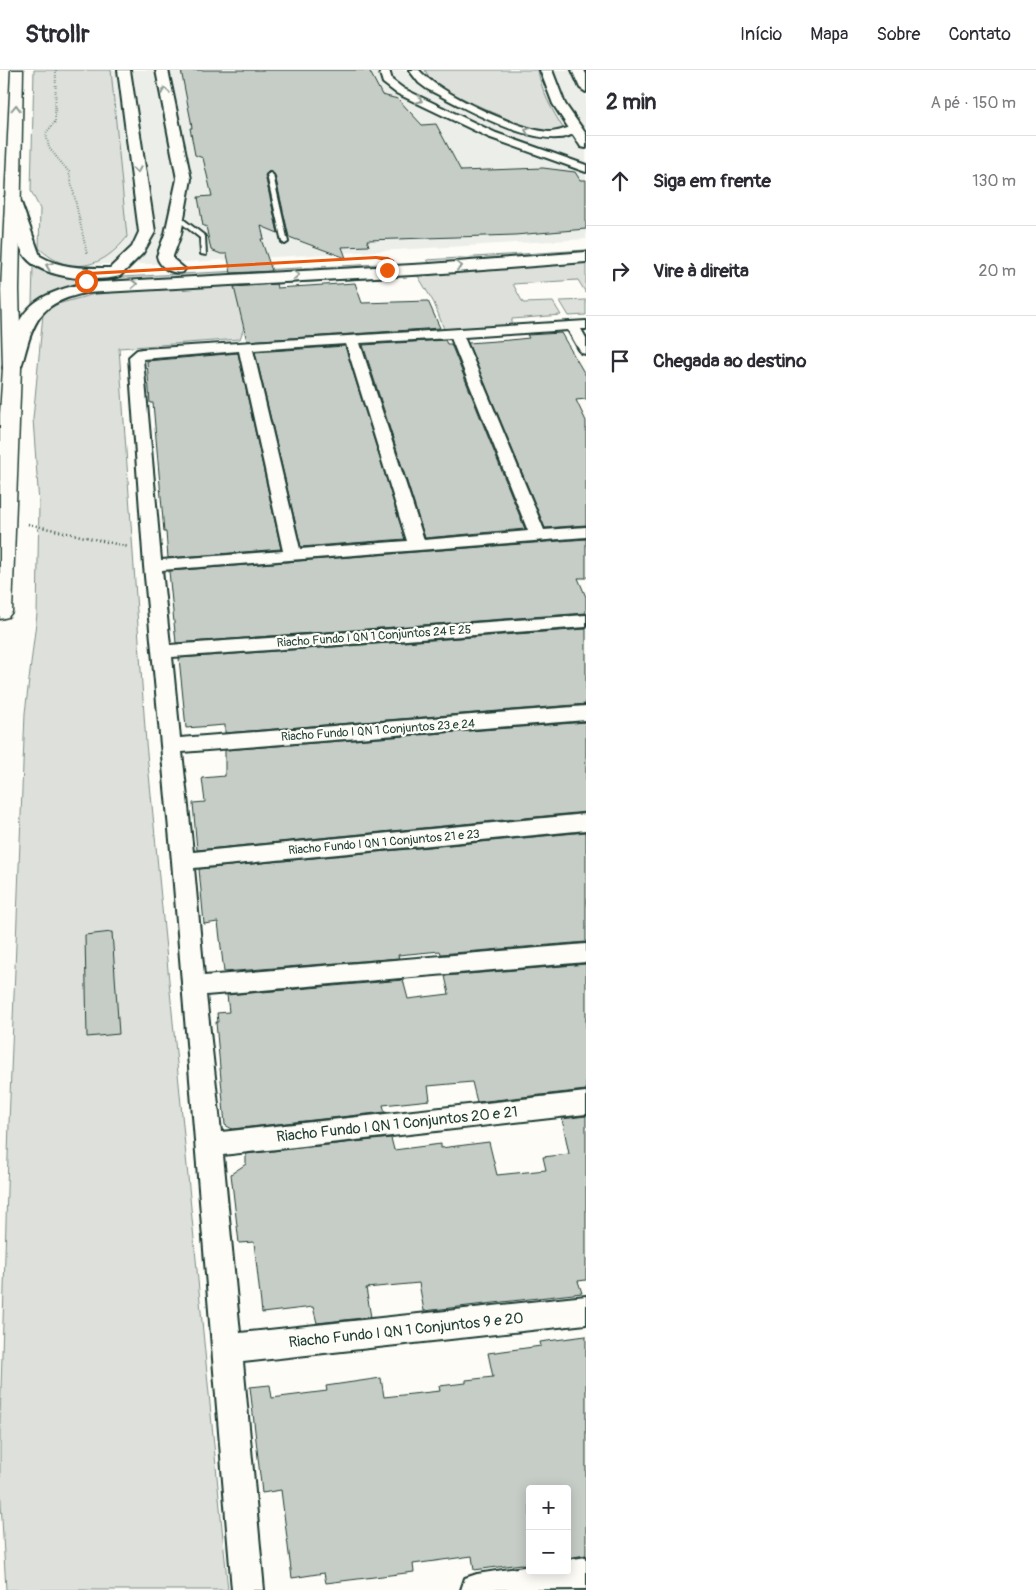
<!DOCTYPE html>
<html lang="pt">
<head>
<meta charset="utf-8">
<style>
  body { margin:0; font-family:Pangolin,sans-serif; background:#f2f2f3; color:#2b2b33 }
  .controls { position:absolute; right:15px; bottom:15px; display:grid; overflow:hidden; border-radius:5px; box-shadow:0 2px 12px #0003 }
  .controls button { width:45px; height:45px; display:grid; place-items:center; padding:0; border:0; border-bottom:1px solid #e1e1e2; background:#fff; color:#2b2b33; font:25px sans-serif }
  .stop { position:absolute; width:15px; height:15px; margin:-11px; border:4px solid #ea580c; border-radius:50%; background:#fff }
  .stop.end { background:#ea580c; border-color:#fff; box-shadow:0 1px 5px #0008 }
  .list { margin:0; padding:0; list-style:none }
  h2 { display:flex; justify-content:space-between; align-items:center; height:65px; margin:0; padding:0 20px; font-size:21px }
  h2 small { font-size:16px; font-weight:400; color:#7c7c81 }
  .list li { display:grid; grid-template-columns:32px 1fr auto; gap:15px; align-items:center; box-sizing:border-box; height:90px; padding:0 20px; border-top:1px solid #e1e1e2 }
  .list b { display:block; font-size:19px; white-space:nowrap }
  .list em { font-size:16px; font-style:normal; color:#7c7c81 }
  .icon { flex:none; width:28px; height:28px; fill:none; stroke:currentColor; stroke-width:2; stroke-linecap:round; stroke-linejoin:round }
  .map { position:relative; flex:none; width:586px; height:1520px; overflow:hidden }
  header { display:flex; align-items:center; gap:30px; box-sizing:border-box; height:70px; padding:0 25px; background:#fff; border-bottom:1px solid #e1e1e2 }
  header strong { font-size:24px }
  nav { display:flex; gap:28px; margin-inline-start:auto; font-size:18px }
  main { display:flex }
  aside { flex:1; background:#fff }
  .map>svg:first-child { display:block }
  .built { fill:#eceee9 }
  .green { fill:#dde0db; stroke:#7e8e88 }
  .building { fill:#c6cdc7; stroke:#1f3d34 }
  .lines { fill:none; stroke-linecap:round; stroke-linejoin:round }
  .service-casing { stroke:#1f3d34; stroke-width:4 }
  .minor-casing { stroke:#1f3d34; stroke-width:4 }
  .tertiary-casing { stroke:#1f3d34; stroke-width:4 }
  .trunk-casing { stroke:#1f3d34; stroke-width:3 }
  .path-far1 { stroke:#1f3d34; stroke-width:2; stroke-dasharray:0.5 2; stroke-linecap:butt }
  .path { stroke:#1f3d34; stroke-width:2.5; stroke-dasharray:1 3; stroke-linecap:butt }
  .service { fill:#fdfcf7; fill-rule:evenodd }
  .minor { fill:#fdfcf7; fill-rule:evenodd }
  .tertiary { fill:#fdfcf7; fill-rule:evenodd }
  .trunk { fill:#fdfcf7; fill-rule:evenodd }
  .oneway { stroke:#8e9c96 }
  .route { fill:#ea580c }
  .labels { text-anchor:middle; stroke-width:4.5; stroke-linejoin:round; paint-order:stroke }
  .street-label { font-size:12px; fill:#1f3d34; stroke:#fdfcf7 }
  .near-street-label { font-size:15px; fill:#1f3d34; stroke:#fdfcf7 }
</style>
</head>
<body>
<header>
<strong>Strollr</strong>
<nav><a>Início</a><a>Mapa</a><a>Sobre</a><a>Contato</a></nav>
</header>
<main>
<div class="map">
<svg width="586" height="1520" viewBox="0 0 586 1520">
  <rect width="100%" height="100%" fill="#fdfcf7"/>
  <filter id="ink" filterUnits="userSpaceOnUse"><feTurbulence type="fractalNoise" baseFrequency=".02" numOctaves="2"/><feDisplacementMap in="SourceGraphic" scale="10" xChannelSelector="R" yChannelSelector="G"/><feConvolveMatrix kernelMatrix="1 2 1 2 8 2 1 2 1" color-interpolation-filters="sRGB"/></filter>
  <g filter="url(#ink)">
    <!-- built -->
    <path class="built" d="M 35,0 L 586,0 L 586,169 L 154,194 L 67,194 L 50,188 L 39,178 L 40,138 Z"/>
    <!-- green -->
    <path class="green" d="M 34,0 L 111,0 L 127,167 C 103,198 69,207 39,178 L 40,139 L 31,121 Z
      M 425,0 L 538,0 C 541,21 552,40 563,58 L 552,63 L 533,61 L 440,18 L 432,12 Z
      M 586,180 L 586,185 L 430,193 L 427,190 Z
      M 586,193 L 586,223 L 578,210 L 513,214 L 523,233 L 553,232 L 561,245 L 512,249 L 512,255 L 444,259 L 434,233 L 418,206 L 241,216 L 247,249 L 240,269 L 119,278 L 146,673 L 228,1520 L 6,1520 L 0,1414 L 0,1351 L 9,1053 L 25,643 L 37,544 L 39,434 L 33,349 L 43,244 L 54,235 L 98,223 L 445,200 L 448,203 L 468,202 L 469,200 Z
      M 378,194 L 384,196 L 383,198 L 49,225 L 32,234 L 33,197 L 62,207 L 82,209 Z
      M 586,230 L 586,245 L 569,246 L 560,231 Z"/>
    <!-- building -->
    <path class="building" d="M 181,0 L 369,0 L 382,25 L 398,29 L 422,55 L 436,54 L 461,101 L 543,98 L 575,102 L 580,110 L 586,110 L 586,159 L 515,165 L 367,170 L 369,176 L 342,177 L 346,188 L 289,167 L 275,105 L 269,101 L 265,105 L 278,163 L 261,156 L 264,169 L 261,169 L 272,201 L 231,203 L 227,184 L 221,184 L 211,180 L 206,156 L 203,156 L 198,127 L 212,126 L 203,88 L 195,85 L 190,58 L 192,58 L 191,51 Z
      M 355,213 L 362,233 L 428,231 L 440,258 L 247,271 L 234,217 L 276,214 L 277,218 Z
      M 561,263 L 586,306 L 586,329 L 576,330 L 586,351 L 586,455 L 545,458 L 468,273 L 510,270 L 529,268 L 527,265 Z
      M 445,270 L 447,274 L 451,274 L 525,459 L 425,468 L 363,275 Z
      M 345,276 L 405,469 L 301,477 L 255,282 Z
      M 238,283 L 281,479 L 168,488 L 166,462 L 164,462 L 153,333 L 150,333 L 147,291 Z
      M 586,469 L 586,508 L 578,508 L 586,527 L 586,543 L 176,573 L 169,501 Z
      M 586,559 L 586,634 L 225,663 L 225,655 L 186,658 L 179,588 Z
      M 586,652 L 586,742 L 197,780 L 193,733 L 205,732 L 202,708 L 225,706 L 225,680 Z
      M 586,762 L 586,872 L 441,884 L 440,881 L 398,885 L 399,888 L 224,902 L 218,852 L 204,854 L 199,799 Z
      M 112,862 L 119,964 L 87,967 L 85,865 Z
      M 586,894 L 586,1020 L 477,1032 L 472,1012 L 428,1016 L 430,1030 L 383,1035 L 385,1042 L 232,1059 L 225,1055 L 216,952 L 218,952 L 217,943 L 229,942 L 227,925 L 403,910 L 408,929 L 449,924 L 445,906 Z
      M 586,1046 L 586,1210 L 578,1211 L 582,1223 L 424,1241 L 419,1213 L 366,1218 L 371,1247 L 317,1253 L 313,1237 L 262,1243 L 254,1172 L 239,1173 L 231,1104 L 246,1094 L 246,1084 L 391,1068 L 394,1080 L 441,1074 L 441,1078 L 489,1072 L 497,1105 L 546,1100 L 543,1087 L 569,1084 L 562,1049 Z
      M 586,1266 L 586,1485 L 567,1488 L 567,1419 L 530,1419 L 530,1493 L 474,1500 L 472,1486 L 413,1494 L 414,1502 L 326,1513 L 324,1503 L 292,1508 L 281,1420 L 262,1423 L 250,1317 L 270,1315 L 272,1328 L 327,1321 L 326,1316 L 381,1308 L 384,1327 L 440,1321 L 439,1316 L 466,1313 L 466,1310 L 493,1307 L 488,1283 L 541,1276 L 540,1272 Z"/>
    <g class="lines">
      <defs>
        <path id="service" d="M 270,103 L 273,105 L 288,172 L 285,174 L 282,172 L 267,105 Z
          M 175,146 L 179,146 L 205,166 L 206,185 L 201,184 L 200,168 L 175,148 Z"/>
        <path id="minor" d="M 379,0 L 389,0 L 392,10 L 404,19 L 496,63 L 586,95 L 586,102 L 488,67 L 396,23 L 383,13 Z
          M 409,0 L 419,0 C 437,22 520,61 549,62 C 558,62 566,58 575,56 L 580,59 C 550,90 458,34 427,19 L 419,13 Z
          M 586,251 L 586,259 L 581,259 L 586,268 L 586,284 L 581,283 L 568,260 L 464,267 L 544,460 L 586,457 L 586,467 L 162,500 L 170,575 L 586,545 L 586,557 L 172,587 L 180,668 L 586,636 L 586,650 L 182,682 L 193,782 L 586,744 L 586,760 L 194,798 L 204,906 L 586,874 L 586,892 L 206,925 L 221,1062 L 586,1022 L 586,1044 L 223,1085 L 240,1263 L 586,1226 L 586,1254 L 243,1292 L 264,1520 L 232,1520 L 172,791 L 144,496 L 129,287 L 137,280 L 142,279 ZM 451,268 L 528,461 L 424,470 L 360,273 ZM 346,274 L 407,471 L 300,479 L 253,280 ZM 239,281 L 283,481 L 161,490 L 143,289 Z
          M 586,1487 L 586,1519 L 461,1520 L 465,1508 L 477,1504 L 530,1496 L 530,1501 L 567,1501 L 567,1490 Z"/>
        <path id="tertiary" d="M 118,0 L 130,0 L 155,162 L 143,183 L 120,206 C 95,213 36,208 23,183 C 14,166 13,145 5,127 L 7,124 L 17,124 L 19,127 L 40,186 C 62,199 86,198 110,198 L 132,177 L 139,162 Z
          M 156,0 L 168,0 L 191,109 L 181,164 L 173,186 L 173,189 L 185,199 L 183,202 C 172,205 159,197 157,186 L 165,164 L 177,109 Z
          M 540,0 L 552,0 L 565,34 L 586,64 L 586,78 L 581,77 L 553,34 Z
          M 572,0 L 584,0 L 586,4 L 586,22 L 580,18 Z
          M 586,182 L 586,192 L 430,204 L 85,223 C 50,231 37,241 27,276 C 24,285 23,295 18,302 L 12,303 L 6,302 L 3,298 C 19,241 26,227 85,213 L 430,194 Z"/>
        <path id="trunk" d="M 11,0 L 23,0 L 19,220 L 21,298 L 12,542 L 8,547 L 0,549 L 0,344 L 3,298 L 1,220 Z"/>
      </defs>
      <!-- service casing -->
      <use href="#service" class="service-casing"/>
      <!-- minor casing -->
      <use href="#minor" class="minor-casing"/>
      <!-- tertiary casing -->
      <use href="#tertiary" class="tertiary-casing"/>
      <!-- trunk casing -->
      <use href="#trunk" class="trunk-casing"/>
      <!-- path-far1 -->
      <path class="path-far1" d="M 56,0 L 55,52 L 46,63 L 49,78 L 69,102 L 87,184"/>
      <!-- path -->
      <path class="path" d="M 28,454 L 129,477"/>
      <!-- service -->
      <use href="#service" class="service"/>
      <!-- minor -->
      <use href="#minor" class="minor"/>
      <!-- tertiary -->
      <use href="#tertiary" class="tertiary"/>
      <!-- trunk -->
      <use href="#trunk" class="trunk"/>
    </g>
    <!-- one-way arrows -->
    <defs><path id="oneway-chevron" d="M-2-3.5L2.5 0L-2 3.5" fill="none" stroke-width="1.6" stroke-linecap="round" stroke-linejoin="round" transform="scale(1.25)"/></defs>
    <g class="oneway">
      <use href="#oneway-chevron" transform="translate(165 21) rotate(-99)"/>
      <use href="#oneway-chevron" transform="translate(419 30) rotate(25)"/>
      <use href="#oneway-chevron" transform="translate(16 38) rotate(-88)"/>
      <use href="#oneway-chevron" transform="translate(528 61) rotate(-161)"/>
      <use href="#oneway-chevron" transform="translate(137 100) rotate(81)"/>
      <use href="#oneway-chevron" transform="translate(49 196) rotate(-158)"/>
      <use href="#oneway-chevron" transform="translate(459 196) rotate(-5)"/>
      <use href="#oneway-chevron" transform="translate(296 205) rotate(-3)"/>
      <use href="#oneway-chevron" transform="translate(134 214) rotate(-3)"/>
    </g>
  </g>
  <!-- route -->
  <path class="route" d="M 376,186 L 388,187 L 394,190 L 396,197 L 385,202 L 385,199 L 391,196 L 390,192 L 376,189 L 90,205 L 88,212 L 84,211 L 85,204 L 88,202 Z"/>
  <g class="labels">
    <!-- street labels -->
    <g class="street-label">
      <text transform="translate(374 566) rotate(-4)" y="4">Riacho Fundo I QN 1 Conjuntos 24 E 25</text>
      <text transform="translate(378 660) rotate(-4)" y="4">Riacho Fundo I QN 1 Conjuntos 23 e 24</text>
      <text transform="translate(384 772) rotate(-5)" y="4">Riacho Fundo I QN 1 Conjuntos 21 e 23</text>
    </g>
    <!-- near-street labels -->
    <g class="near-street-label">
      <text transform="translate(397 1054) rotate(-6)" y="5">Riacho Fundo I QN 1 Conjuntos 20 e 21</text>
      <text transform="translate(406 1260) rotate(-6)" y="5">Riacho Fundo I QN 1 Conjuntos 9 e 20</text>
    </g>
  </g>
</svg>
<div class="controls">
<button>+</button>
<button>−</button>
</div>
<div class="stop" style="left:86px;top:211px"></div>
<div class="stop end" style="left:387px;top:200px"></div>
</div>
<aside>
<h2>2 min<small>A pé · 150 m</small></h2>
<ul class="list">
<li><svg class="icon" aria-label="ahead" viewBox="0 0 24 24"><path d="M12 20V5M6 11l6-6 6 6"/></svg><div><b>Siga em frente</b></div><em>130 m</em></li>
<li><svg class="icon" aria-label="right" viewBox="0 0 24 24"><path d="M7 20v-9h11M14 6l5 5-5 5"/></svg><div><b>Vire à direita</b></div><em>20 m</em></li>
<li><svg class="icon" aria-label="arrive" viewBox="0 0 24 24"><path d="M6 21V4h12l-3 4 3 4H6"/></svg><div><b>Chegada ao destino</b></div></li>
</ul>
</aside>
</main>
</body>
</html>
